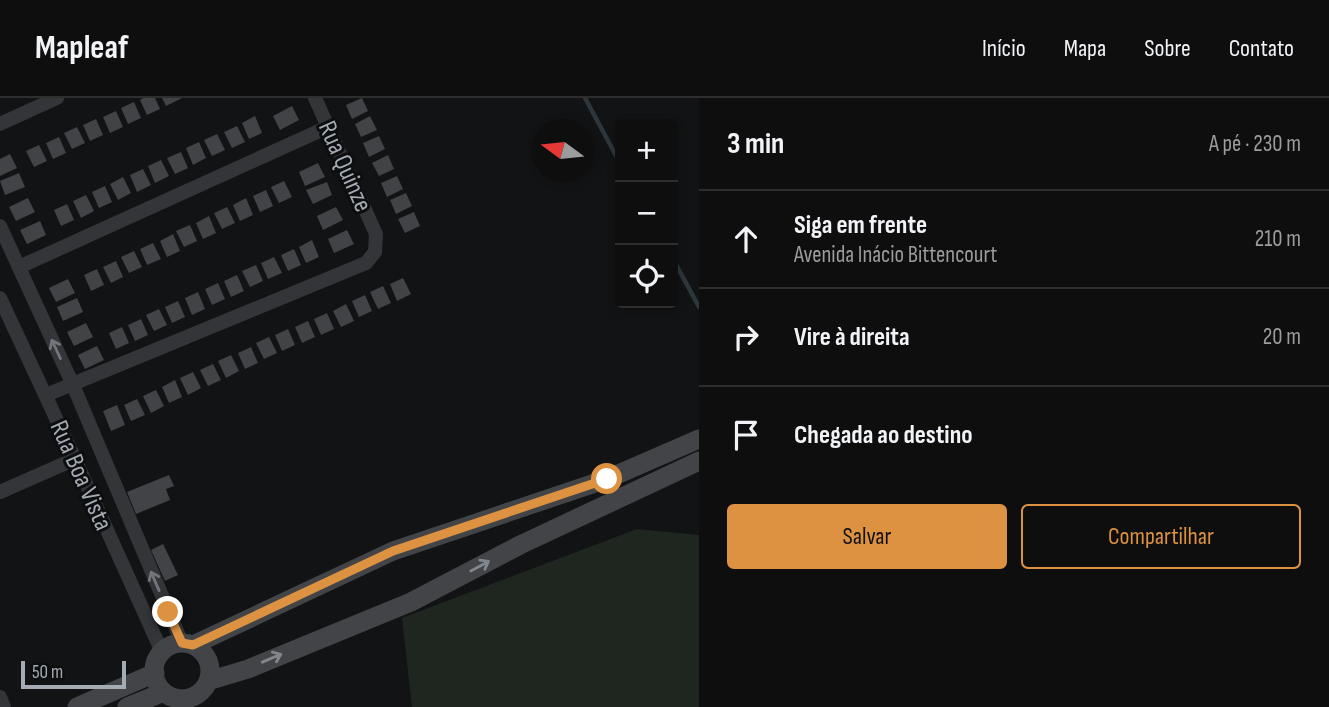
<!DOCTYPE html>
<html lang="pt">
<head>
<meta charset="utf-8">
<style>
  body { margin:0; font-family:"Sofia Sans Condensed",sans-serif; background:#171718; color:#f1f3f6 }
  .controls { position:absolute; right:21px; top:21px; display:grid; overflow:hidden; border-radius:7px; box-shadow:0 4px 10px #0003 }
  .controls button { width:63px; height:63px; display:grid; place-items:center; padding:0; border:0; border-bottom:2px solid #2e2e2f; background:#0e0e0f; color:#f1f3f6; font:35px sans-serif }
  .compass { position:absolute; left:531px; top:21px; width:63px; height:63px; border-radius:50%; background:#0e0e0f; box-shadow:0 4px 10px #0003; rotate:285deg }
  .scale { position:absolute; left:21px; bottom:18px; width:105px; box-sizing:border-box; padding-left:7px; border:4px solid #a5abb3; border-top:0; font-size:19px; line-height:24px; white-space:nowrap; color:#a5abb3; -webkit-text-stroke:5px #0d0e0f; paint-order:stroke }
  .stop { position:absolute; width:21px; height:21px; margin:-16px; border:5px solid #dd9241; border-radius:50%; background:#fff }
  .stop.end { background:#dd9241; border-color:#fff; box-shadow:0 2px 7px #0008 }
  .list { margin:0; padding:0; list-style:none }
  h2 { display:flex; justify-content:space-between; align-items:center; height:91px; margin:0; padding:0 28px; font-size:30px }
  h2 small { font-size:23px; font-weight:400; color:#9b9c9e }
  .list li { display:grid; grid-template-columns:46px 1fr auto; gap:21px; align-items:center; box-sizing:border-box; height:98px; padding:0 28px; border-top:2px solid #2e2e2f }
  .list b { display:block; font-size:26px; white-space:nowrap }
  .list p { margin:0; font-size:23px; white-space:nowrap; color:#9b9c9e }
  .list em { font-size:23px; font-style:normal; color:#9b9c9e }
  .actions { display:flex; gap:14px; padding:21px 28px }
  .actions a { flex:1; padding:16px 0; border:2px solid #dd9241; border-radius:7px; text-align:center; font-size:24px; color:#dd9241 }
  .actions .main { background:#dd9241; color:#111 }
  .icon { flex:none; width:38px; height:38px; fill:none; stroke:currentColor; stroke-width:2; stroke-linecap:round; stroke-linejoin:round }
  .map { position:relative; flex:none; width:699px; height:609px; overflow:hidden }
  header { display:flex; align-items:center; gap:42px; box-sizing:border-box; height:98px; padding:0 35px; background:#0e0e0f; border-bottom:2px solid #2e2e2f }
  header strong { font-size:33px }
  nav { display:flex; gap:38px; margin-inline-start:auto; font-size:24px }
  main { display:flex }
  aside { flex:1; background:#0e0e0f }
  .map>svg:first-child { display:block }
  .green { fill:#1f261f }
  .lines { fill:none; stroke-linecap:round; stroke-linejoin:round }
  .stream { stroke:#2d363b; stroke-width:4.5 }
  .building { fill:#414347 }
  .street { stroke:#343538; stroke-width:14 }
  .secondary { stroke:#424448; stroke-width:19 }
  .oneway { stroke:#72767c }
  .oneway2 { stroke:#82878e }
  .route { stroke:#dd9241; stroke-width:9 }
  .labels { text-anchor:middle; stroke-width:6; stroke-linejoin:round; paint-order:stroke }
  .street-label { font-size:26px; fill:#a5abb3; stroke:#0d0e0f }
</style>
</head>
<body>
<header>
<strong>Mapleaf</strong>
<nav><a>Início</a><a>Mapa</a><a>Sobre</a><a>Contato</a></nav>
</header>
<main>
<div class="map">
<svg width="699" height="609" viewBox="0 0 699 609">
  <rect width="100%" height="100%" fill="#121314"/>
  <!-- green -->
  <path class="green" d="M 637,431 L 699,437 L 699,609 L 412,609 L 402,520 Z"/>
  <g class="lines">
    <!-- stream -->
    <path class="stream" d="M 585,0 L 620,65
      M 673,161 L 699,209"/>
  </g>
  <!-- building -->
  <path class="building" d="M 143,0 L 155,0 L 160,11 L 147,17 L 140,2 Z
    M 162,0 L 182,0 L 166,8 Z
    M 362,0 L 368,13 L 352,21 L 346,7 Z
    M 134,4 L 141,20 L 128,26 L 121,10 Z
    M 292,8 L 299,22 L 280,32 L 273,18 Z
    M 116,13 L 123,29 L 110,35 L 103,19 Z
    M 255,18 L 262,35 L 249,41 L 242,25 Z
    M 370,18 L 377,32 L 361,39 L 355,26 Z
    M 96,21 L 103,37 L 90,43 L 83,27 Z
    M 237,28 L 245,44 L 232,50 L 224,34 Z
    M 77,29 L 85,45 L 72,51 L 64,35 Z
    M 217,36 L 225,52 L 212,58 L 204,42 Z
    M 379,38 L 385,51 L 369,59 L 363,45 Z
    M 59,39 L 66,55 L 53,61 L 46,45 Z
    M 199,44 L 206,60 L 193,67 L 186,50 Z
    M 39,47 L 47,63 L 34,69 L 26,53 Z
    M 181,54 L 188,70 L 175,76 L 167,60 Z
    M 10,56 L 17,70 L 0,78 L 0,61 Z
    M 388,57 L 394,71 L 379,78 L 372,65 Z
    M 161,62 L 169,78 L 155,85 L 148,68 Z
    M 318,65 L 325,79 L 305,88 L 299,74 Z
    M 143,71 L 151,87 L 137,94 L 130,77 Z
    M 19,75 L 25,89 L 5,97 L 0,83 Z
    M 397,78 L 403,91 L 387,99 L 381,85 Z
    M 123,79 L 131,95 L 118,102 L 110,86 Z
    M 284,83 L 292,99 L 279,105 L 271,89 Z
    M 327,84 L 332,97 L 313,106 L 306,92 Z
    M 105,88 L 112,104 L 99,110 L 92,94 Z
    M 266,92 L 273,108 L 260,114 L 253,98 Z
    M 406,95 L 412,108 L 396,116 L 390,102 Z
    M 86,97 L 94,113 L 81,120 L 73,103 Z
    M 28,100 L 35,114 L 16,123 L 9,109 Z
    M 246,100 L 253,117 L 240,123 L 233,107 Z
    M 67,106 L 74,122 L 61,128 L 54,112 Z
    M 227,109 L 235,125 L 222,131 L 214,115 Z
    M 336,109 L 343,122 L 323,132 L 317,118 Z
    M 414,114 L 420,128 L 405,135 L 398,121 Z
    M 209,118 L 216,135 L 203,141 L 196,125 Z
    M 40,123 L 46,137 L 27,146 L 20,132 Z
    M 190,127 L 197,143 L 184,149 L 176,133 Z
    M 347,132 L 354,146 L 334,155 L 328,141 Z
    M 173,136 L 180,153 L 167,159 L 160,143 Z
    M 312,142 L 319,159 L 306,165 L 299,149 Z
    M 153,145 L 161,161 L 147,167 L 140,151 Z
    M 294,151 L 301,167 L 288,173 L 281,157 Z
    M 134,153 L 142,169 L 129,175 L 121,159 Z
    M 274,159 L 282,175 L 268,181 L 261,165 Z
    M 116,163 L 123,179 L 111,185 L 103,169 Z
    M 256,167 L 263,183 L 250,189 L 242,173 Z
    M 97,171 L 104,187 L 91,193 L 84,177 Z
    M 237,177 L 244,193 L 231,199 L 224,183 Z
    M 403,180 L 411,196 L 397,203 L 390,186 Z
    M 68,181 L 75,195 L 56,204 L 49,190 Z
    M 218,185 L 225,201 L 212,207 L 205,191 Z
    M 383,188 L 391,205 L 378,211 L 370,194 Z
    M 198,194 L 205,211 L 192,217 L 185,200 Z
    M 365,197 L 372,213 L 359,219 L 352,203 Z
    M 77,200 L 83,214 L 63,223 L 57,209 Z
    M 178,203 L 185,219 L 172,225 L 165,209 Z
    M 346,206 L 354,223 L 341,229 L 333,213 Z
    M 159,211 L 167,227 L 154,233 L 146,217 Z
    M 327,215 L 334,231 L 321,237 L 314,221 Z
    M 141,221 L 148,237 L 135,243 L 128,227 Z
    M 308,223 L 315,239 L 302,245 L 295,229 Z
    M 86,225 L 93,239 L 74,248 L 67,234 Z
    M 122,229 L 129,245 L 116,251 L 109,235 Z
    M 288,231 L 295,247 L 282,253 L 275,237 Z
    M 269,239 L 277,255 L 264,261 L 256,245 Z
    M 97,248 L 104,262 L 85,271 L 78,257 Z
    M 251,249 L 258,265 L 245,271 L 238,255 Z
    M 231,257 L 239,273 L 226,280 L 218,263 Z
    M 213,266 L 221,282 L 208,288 L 200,272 Z
    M 193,274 L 201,290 L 188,297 L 180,280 Z
    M 175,282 L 182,299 L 169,305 L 162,289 Z
    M 156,292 L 164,308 L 151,315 L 143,298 Z
    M 137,301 L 145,317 L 131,323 L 124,307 Z
    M 117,307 L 125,327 L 111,333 L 103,313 Z
    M 169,377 L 174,388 L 166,391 L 170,402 L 136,416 L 127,394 Z
    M 163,446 L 178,477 L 165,483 L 151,452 Z"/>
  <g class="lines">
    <!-- street -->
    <path class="street" d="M 0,26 L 57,0
      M 0,128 L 73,287 L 182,545
      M 19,169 L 328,29
      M 0,200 L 75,361 L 162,554
      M 46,297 L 366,165 L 375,154 L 376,136 L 315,0
      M 0,394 L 75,361
      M 0,599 L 4,609
      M 177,600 L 181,609"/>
    <!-- secondary -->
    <path class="secondary" d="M154 573a28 28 0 1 1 56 0a28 28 0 1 1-56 0Z
      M 193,547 L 393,453 L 607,381 L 699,341
      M 208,583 L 248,571 L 411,504 L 520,447 L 699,363
      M 77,609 L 155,575
      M 127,609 L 164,594"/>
  </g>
  <!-- one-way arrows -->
  <defs><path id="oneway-shaft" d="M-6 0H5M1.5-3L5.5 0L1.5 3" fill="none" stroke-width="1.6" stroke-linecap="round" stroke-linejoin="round" transform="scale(1.75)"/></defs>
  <g class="oneway">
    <use href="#oneway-shaft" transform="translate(56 251) rotate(-115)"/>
    <use href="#oneway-shaft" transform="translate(155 483) rotate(-113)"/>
  </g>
  <g class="oneway2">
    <use href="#oneway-shaft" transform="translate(480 468) rotate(-28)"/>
    <use href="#oneway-shaft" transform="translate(272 560) rotate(-23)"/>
  </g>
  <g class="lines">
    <!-- route -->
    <path class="route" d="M 168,514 L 182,545 L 193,547 L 393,453 L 607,381"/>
  </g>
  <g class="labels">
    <!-- street labels -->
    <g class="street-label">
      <text transform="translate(346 68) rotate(66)" y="9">Rua Quinze</text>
      <text transform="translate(82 377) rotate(66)" y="9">Rua Boa Vista</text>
    </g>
  </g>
</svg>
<div class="controls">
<button>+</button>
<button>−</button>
<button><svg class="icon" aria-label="locate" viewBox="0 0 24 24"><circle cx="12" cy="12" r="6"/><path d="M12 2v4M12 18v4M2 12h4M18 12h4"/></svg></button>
</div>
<svg class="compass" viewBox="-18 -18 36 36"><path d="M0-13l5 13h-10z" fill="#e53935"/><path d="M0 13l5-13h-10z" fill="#9b9c9e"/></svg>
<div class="scale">50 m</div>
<div class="stop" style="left:607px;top:381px"></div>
<div class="stop end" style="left:168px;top:514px"></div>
</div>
<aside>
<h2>3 min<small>A pé · 230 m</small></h2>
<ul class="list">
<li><svg class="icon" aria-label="ahead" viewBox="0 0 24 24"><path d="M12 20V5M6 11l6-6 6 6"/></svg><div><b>Siga em frente</b><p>Avenida Inácio Bittencourt</p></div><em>210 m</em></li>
<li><svg class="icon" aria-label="right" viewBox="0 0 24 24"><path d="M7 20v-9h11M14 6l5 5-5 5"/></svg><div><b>Vire à direita</b></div><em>20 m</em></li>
<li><svg class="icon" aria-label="arrive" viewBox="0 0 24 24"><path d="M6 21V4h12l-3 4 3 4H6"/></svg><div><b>Chegada ao destino</b></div></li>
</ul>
<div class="actions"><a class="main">Salvar</a><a>Compartilhar</a></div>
</aside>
</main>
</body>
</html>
